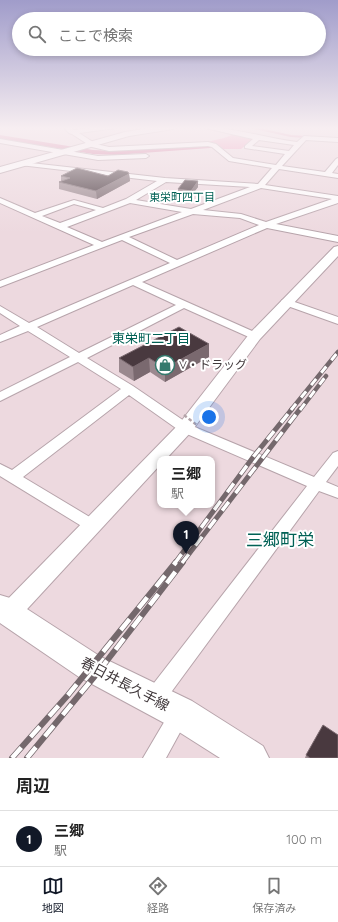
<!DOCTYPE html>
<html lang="ja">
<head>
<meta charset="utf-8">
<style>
  body { margin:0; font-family:Quicksand,"Noto Sans JP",sans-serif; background:#f2f2f2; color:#222 }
  .you { position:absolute; left:209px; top:417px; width:14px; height:14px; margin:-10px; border:3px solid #fff; border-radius:50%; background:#1a73e8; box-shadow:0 0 0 6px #1a73e833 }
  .badge { display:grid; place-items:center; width:26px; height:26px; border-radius:50%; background:#111827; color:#fff; font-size:13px; font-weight:700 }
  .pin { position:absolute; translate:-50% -33px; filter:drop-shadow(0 1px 2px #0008) }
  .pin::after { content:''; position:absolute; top:21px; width:14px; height:12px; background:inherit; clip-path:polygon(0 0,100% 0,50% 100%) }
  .popup { position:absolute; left:157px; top:456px; width:58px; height:52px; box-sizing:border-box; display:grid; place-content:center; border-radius:8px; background:#fff; filter:drop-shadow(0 1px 3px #0005); font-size:13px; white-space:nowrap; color:#767676 }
  .popup b { font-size:15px; color:#222 }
  .popup::after { content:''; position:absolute; left:50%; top:100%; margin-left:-8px; border:8px solid transparent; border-top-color:#fff }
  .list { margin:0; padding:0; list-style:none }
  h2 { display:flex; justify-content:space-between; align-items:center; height:52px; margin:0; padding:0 16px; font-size:17px }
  h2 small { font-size:13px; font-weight:400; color:#767676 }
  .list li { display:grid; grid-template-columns:26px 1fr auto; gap:12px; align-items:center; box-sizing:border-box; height:56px; padding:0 16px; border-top:1px solid #e0e0e0 }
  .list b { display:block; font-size:15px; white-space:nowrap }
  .list p { margin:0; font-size:13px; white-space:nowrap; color:#767676 }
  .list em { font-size:13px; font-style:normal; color:#767676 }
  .icon { flex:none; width:22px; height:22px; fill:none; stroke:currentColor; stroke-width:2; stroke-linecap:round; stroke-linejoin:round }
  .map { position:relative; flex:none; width:338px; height:758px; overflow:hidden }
  .search { position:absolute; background:#fff; box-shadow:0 2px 6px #0003; left:12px; right:12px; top:12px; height:44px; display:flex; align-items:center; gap:10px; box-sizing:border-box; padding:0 14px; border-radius:22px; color:#767676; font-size:15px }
  .sheet { height:108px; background:#fff }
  nav { display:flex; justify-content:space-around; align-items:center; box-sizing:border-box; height:56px; border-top:1px solid #e0e0e0; background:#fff; font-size:11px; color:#767676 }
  nav a { display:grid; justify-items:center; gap:2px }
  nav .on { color:#111827 }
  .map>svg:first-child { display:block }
  .green { fill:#f099bb }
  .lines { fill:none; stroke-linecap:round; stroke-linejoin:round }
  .stream { stroke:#d4779d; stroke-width:2 }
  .canal { fill:#d4779d; fill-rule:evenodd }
  .minor-casing { stroke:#b7a4ab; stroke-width:2 }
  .tertiary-casing { stroke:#b7a4ab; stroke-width:2 }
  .primary-casing { stroke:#b7a4ab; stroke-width:2 }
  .minor { fill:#fff; fill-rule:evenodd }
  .tertiary { fill:#fff; fill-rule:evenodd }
  .primary { fill:#fff; fill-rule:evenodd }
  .rail-far2-casing { stroke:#74686c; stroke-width:4.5 }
  .rail-far1-casing { stroke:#74686c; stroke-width:5 }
  .rail-casing { stroke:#74686c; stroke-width:6 }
  .rail-far2 { stroke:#fff; stroke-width:3; stroke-dasharray:8; stroke-linecap:butt }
  .rail-far1 { stroke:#fff; stroke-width:3.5; stroke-dasharray:11; stroke-linecap:butt }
  .rail { stroke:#fff; stroke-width:4.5; stroke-dasharray:14; stroke-linecap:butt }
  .path-bridge { stroke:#b4a4a9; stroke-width:2.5; stroke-dasharray:3.5 2.5; stroke-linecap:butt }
  .wall { fill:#9b898f }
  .shaded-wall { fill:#7a696f }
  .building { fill:#49393f; stroke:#7a696f }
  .labels { text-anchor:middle; stroke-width:4; stroke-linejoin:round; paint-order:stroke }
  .far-neighbourhood-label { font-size:11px; fill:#006155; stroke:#fff }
  .poi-label { font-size:12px; fill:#40383b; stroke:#fff; text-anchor:start }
  .neighbourhood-label { font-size:13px; fill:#006155; stroke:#fff }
  .near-street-label { font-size:14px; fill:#40383b; stroke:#fff }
  .near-quarter-label { font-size:17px; fill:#006155; stroke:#fff }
</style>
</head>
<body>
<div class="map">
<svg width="338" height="758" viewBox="0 0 338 758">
  <rect width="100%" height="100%" fill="#edd9df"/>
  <!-- green -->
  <path class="green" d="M 234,134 L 255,138 L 241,149 L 223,149 L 217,145 L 207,142 L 224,138 Z"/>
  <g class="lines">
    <!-- stream -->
    <path class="stream" d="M 250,127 L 291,136 L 306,137"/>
    <!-- canal -->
    <path class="canal" d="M 0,135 L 93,150 L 115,151 L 210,144 L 213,146 L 210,148 L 115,155 L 93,154 L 0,139 Z"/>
    <defs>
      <path id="minor" d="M 63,127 L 71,127 L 74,130 L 99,127 L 123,127 L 79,133 L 96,144 L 109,147 L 208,142 L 216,144 L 233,158 L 276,165 L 285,154 L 245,148 L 245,146 L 253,139 L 201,127 C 233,127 265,138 297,142 L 304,136 L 338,138 L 338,142 L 306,140 L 282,166 L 325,172 L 336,159 L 338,158 L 338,165 L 332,173 L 338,174 L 338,178 L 279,169 L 265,185 L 338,196 L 338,203 L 276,224 L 338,236 L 338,242 L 267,228 L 142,282 L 259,334 L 260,336 L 259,338 L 251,338 L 184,308 L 87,358 L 133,386 L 190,425 L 314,477 L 333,453 L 338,451 L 338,466 L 326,482 L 338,487 L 338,498 L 319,491 L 161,706 L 154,708 L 147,706 L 144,699 L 147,692 L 307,486 L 180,431 L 129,395 L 23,477 L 98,522 L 101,526 L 98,530 L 93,532 L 88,530 L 0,476 L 0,464 L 12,470 L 121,389 L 78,362 L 0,401 L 0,392 L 70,357 L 28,331 L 0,342 L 0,335 L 20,326 L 0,313 L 0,306 L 29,323 L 170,263 L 122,240 L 0,287 L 0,281 L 94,245 L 0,203 L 0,198 L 35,213 L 74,200 L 103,208 L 126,199 L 157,181 L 20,165 L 19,164 L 22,162 L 165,178 L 258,184 L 272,168 L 229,161 L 212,147 L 208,146 L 109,151 L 92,147 L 72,134 L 69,133 ZM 259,140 L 294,145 L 289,151 L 252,146 ZM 166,182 L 250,187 L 191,209 L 136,200 ZM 261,188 L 332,199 L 266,222 L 241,214 L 203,210 ZM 130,203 L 182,212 L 102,242 L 67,227 ZM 74,204 L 96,210 L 60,223 L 42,216 ZM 193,214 L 240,218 L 259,225 L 177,260 L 129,237 ZM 133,285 L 176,305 L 79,353 L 37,327 Z
        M 0,139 L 98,156 L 146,154 L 149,156 L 146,158 L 98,160 L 0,143 Z
        M 286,299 L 338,317 L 338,324 L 282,304 L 281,302 L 282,300 Z
        M 180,704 L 187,707 L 190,714 L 166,758 L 143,758 L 173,707 Z"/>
      <path id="tertiary" d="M 156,127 L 177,127 L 173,129 L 129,136 L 0,173 L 0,167 L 125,132 Z
        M 338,246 L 338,256 L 260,339 L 191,432 L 166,459 L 160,459 L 160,465 L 17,620 L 9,622 L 1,620 L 0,609 L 1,606 L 179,424 L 250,333 L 334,247 Z"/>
      <path id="primary" d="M 0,595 L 10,598 L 101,657 L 192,701 L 263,746 L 269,758 L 220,758 L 168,725 L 79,677 L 0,623 Z"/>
    </defs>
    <!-- minor casing -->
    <use href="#minor" class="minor-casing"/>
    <!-- tertiary casing -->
    <use href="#tertiary" class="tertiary-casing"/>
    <!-- primary casing -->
    <use href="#primary" class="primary-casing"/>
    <!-- minor -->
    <use href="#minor" class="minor"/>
    <!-- tertiary -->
    <use href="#tertiary" class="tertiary"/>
    <!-- primary -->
    <use href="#primary" class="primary"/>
    <defs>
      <path id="rail-far2" d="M 291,410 L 338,352
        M 300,410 L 326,376"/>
      <path id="rail-far1" d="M 175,563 L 254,456 L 292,409
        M 182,563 L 300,409"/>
      <path id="rail" d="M 12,758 L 68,695 L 176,562
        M 27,758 L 99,671 L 183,562"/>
    </defs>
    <!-- rail-far2 casing -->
    <use href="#rail-far2" class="rail-far2-casing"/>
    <!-- rail-far1 casing -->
    <use href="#rail-far1" class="rail-far1-casing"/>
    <!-- rail casing -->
    <use href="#rail" class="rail-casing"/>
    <!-- rail-far2 -->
    <use href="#rail-far2" class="rail-far2"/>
    <!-- rail-far1 -->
    <use href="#rail-far1" class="rail-far1"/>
    <!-- rail -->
    <use href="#rail" class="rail"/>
    <!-- path-bridge -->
    <path class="path-bridge" d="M 184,415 L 198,426"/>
  </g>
  <!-- wall -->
  <path class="wall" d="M 129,174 L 130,181 L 97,199 L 59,189 L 59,182 L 61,181 L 61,176 L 108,176 Z
    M 198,181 L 198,187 L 191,196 L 178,195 L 178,189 Z
    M 209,357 L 165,382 L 150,372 L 134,381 L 119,372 L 119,358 Z
    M 306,755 L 338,758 L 305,758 Z"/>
  <!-- shaded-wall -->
  <path class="shaded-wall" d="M 129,174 L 130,181 L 97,199 L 96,191 Z
    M 198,181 L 198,187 L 191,196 L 191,191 Z
    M 209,344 L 209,357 L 165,382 L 165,368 Z
    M 149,358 L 150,372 L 134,381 L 133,367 Z"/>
  <!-- building -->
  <path class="building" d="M 77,168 L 108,176 L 118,170 L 128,172 L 129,174 L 96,191 L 59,182 L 70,178 L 61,176 Z
    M 185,180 L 198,181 L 191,191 L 178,189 Z
    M 179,327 L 209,344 L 165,368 L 149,358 L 133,367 L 119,358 Z
    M 323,725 L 338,735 L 338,758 L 310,758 L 306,755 Z"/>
  <!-- sky -->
  <linearGradient id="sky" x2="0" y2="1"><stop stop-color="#a09cca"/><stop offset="0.55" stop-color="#f7eef1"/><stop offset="1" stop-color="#f7eef1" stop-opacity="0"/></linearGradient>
  <rect width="338" height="233" fill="url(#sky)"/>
  <!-- icons -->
  <defs>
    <symbol id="shop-ring" viewBox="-11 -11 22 22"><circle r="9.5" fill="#fff" stroke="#34796d" stroke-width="1.5"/><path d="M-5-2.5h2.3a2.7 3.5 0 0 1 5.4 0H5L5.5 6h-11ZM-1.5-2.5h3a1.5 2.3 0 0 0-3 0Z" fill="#34796d"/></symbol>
  </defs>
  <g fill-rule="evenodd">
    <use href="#shop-ring" x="154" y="354" width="22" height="22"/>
  </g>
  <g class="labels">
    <!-- far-neighbourhood labels -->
    <g class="far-neighbourhood-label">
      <text x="182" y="201">東栄町四丁目</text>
    </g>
    <!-- poi labels -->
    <g class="poi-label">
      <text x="179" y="369">V・ドラッグ</text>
    </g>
    <!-- neighbourhood labels -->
    <g class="neighbourhood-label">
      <text x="151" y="343">東栄町二丁目</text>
    </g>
    <!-- near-street labels -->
    <g class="near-street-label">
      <text transform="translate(125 684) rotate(28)" y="5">春日井長久手線</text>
    </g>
    <!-- near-quarter labels -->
    <g class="near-quarter-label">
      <text x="280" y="546">三郷町栄</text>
    </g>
  </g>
</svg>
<div class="you"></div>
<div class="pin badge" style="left:186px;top:554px">1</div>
<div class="popup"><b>三郷</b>駅</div>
<div class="search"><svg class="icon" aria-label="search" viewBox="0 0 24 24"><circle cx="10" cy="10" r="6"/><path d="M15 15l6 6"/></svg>ここで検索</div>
</div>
<section class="sheet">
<h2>周辺<small></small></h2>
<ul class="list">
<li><span class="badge">1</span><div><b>三郷</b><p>駅</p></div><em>100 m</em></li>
</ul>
</section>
<nav>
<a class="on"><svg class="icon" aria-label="map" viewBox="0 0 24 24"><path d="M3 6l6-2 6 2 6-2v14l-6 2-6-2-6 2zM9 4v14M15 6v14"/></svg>地図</a>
<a><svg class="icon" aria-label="directions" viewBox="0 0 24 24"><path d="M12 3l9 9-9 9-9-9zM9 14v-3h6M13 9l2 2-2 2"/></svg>経路</a>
<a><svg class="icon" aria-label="saved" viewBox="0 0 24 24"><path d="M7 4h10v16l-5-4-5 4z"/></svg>保存済み</a>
</nav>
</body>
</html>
